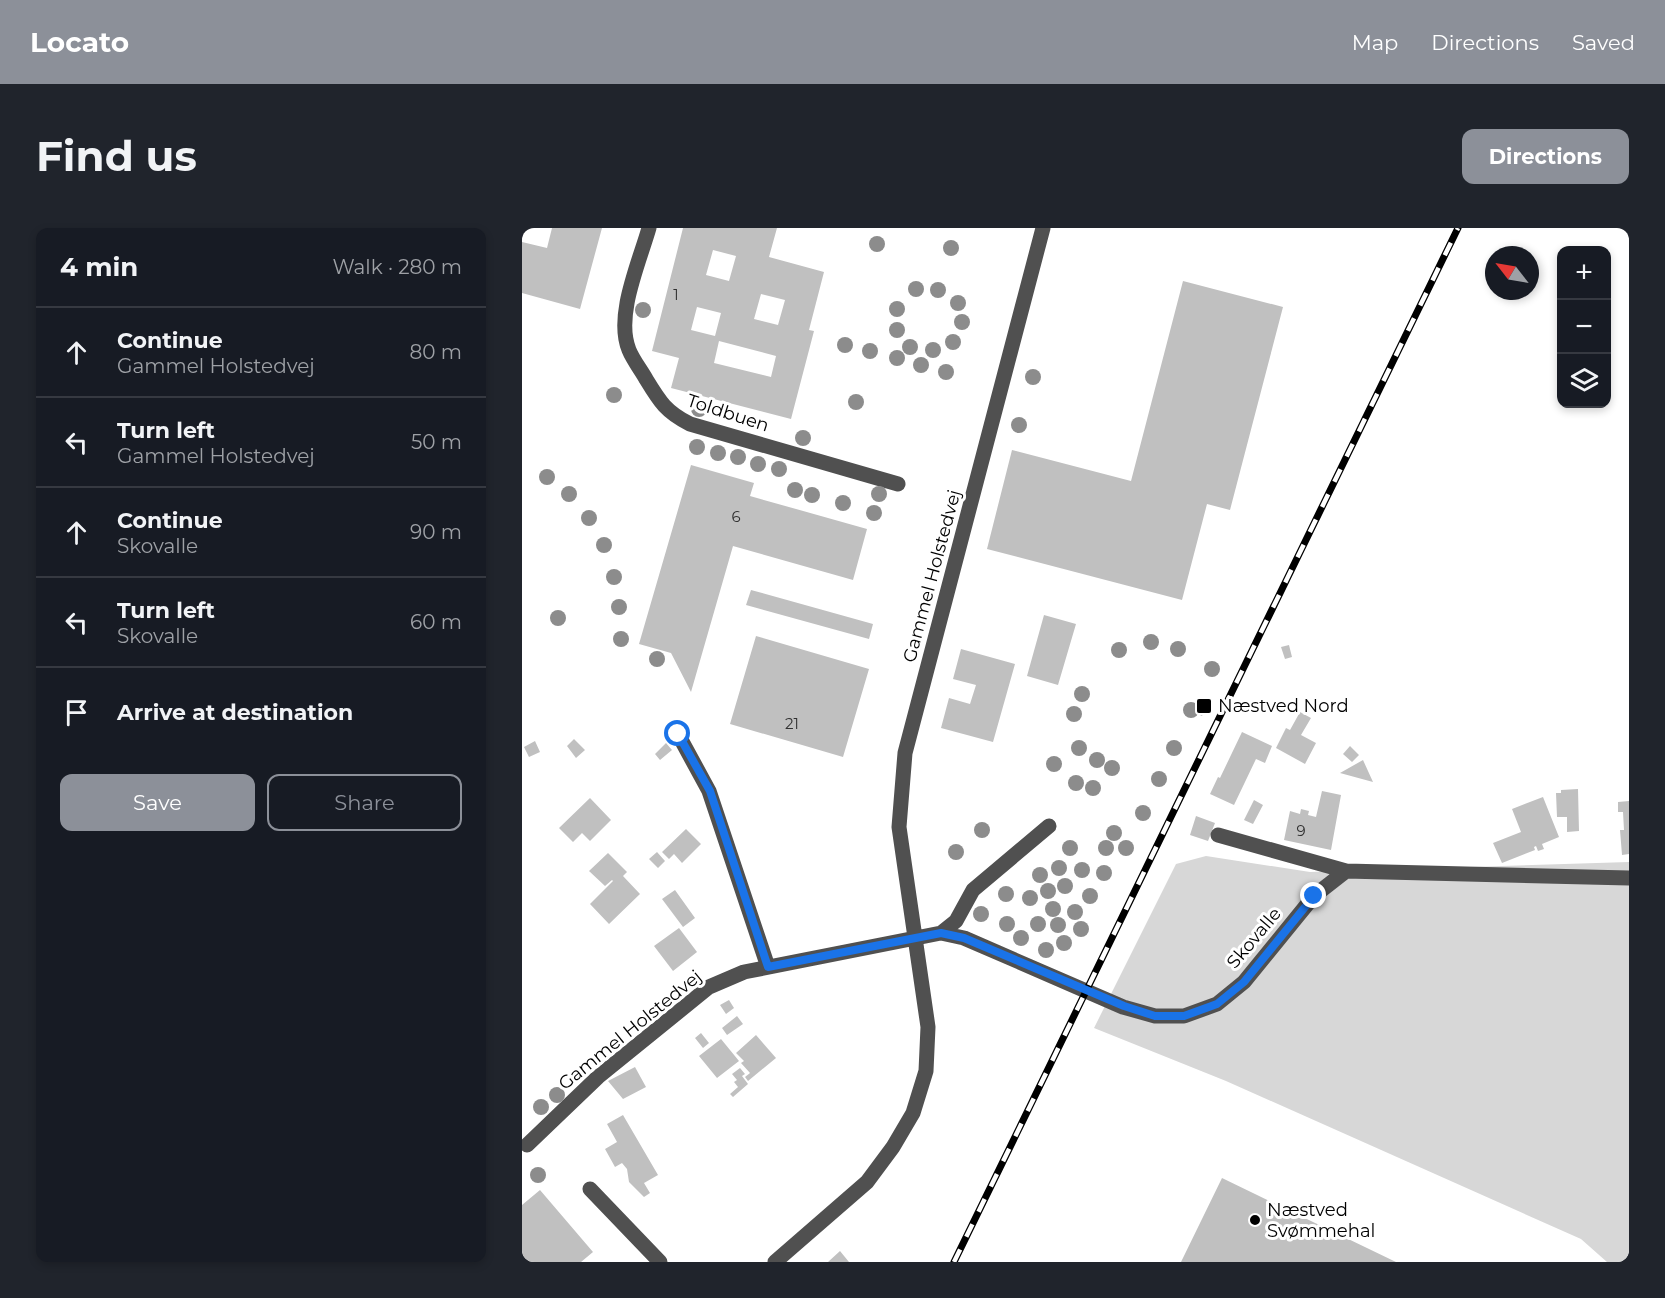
<!DOCTYPE html>
<html lang="en">
<head>
<meta charset="utf-8">
<style>
  body { margin:0; font-family:Montserrat,sans-serif; background:#20242c; color:#f1f3f6 }
  .controls { position:absolute; right:18px; top:18px; display:grid; overflow:hidden; border-radius:12px; box-shadow:0 3px 9px #0003 }
  .controls button { width:54px; height:54px; display:grid; place-items:center; padding:0; border:0; border-bottom:2px solid #363941; background:#171b24; color:#f1f3f6; font:30px sans-serif }
  .compass { position:absolute; left:963px; top:18px; width:54px; height:54px; border-radius:50%; background:#171b24; box-shadow:0 3px 9px #0003; rotate:301deg }
  .stop { position:absolute; width:18px; height:18px; margin:-14px; border:4px solid #1a73e8; border-radius:50%; background:#fff }
  .stop.end { background:#1a73e8; border-color:#fff; box-shadow:0 2px 6px #0008 }
  .list { margin:0; padding:0; list-style:none }
  h2 { display:flex; justify-content:space-between; align-items:center; height:78px; margin:0; padding:0 24px; font-size:26px }
  h2 small { font-size:20px; font-weight:400; color:#9ea1a6 }
  .list li { display:grid; grid-template-columns:39px 1fr auto; gap:18px; align-items:center; box-sizing:border-box; height:90px; padding:0 24px; border-top:2px solid #363941 }
  .list b { display:block; font-size:22px; white-space:nowrap }
  .list p { margin:0; font-size:20px; white-space:nowrap; color:#9ea1a6 }
  .list em { font-size:20px; font-style:normal; color:#9ea1a6 }
  .actions { display:flex; gap:12px; padding:18px 24px }
  .actions a { flex:1; padding:14px 0; border:2px solid #8c9099; border-radius:12px; text-align:center; font-size:21px; color:#8c9099 }
  .actions .main { background:#8c9099; color:#fff }
  .icon { flex:none; width:33px; height:33px; fill:none; stroke:currentColor; stroke-width:2; stroke-linecap:round; stroke-linejoin:round }
  .map { position:relative; flex:none; width:1107px; height:1034px; overflow:hidden; border-radius:12px }
  header { display:flex; align-items:center; gap:36px; box-sizing:border-box; height:84px; padding:0 30px; background:#8c9099; color:#fff }
  header strong { font-size:28px }
  nav { display:flex; gap:33px; margin-inline-start:auto; font-size:21px }
  .intro { display:flex; align-items:center; justify-content:space-between; box-sizing:border-box; height:144px; padding:0 36px }
  h1 { margin:0; font-size:42px }
  .button { padding:15px 27px; border-radius:12px; background:#8c9099; color:#fff; font-size:21px; font-weight:700 }
  main { display:flex; gap:36px; padding:0 36px }
  aside { flex:1; background:#171b24; border-radius:12px; box-shadow:0 3px 9px #0003 }
  .map>svg:first-child { display:block }
  .green { fill:#d7d7d7 }
  .building { fill:#c0c0c0; fill-rule:evenodd }
  .lines { fill:none; stroke-linecap:round; stroke-linejoin:round }
  .minor { stroke:#505050; stroke-width:15 }
  .rail-casing { stroke:#000; stroke-width:7 }
  .rail { stroke:#fff; stroke-width:4.5; stroke-dasharray:14; stroke-linecap:butt }
  .tree { fill:#8c8c8c }
  .route { stroke:#1a73e8; stroke-width:8 }
  .poi-dot { fill:#000; stroke:#fff; stroke-width:2 }
  .labels { text-anchor:middle; stroke-width:6; stroke-linejoin:round; paint-order:stroke }
  .number-label { font-size:15px; fill:#303030 }
  .street-label { font-size:18px; fill:#000; stroke:#fff }
  .poi-label { font-size:18px; fill:#000; stroke:#fff; text-anchor:start }
</style>
</head>
<body>
<header>
<strong>Locato</strong>
<nav><a>Map</a><a>Directions</a><a>Saved</a></nav>
</header>
<div class="intro"><h1>Find us</h1><a class="button">Directions</a></div>
<main>
<aside>
<h2>4 min<small>Walk · 280 m</small></h2>
<ul class="list">
<li><svg class="icon" aria-label="ahead" viewBox="0 0 24 24"><path d="M12 20V5M6 11l6-6 6 6"/></svg><div><b>Continue</b><p>Gammel Holstedvej</p></div><em>80 m</em></li>
<li><svg class="icon" aria-label="left" viewBox="0 0 24 24"><path d="M17 20v-9H6M10 6l-5 5 5 5"/></svg><div><b>Turn left</b><p>Gammel Holstedvej</p></div><em>50 m</em></li>
<li><svg class="icon" aria-label="ahead" viewBox="0 0 24 24"><path d="M12 20V5M6 11l6-6 6 6"/></svg><div><b>Continue</b><p>Skovalle</p></div><em>90 m</em></li>
<li><svg class="icon" aria-label="left" viewBox="0 0 24 24"><path d="M17 20v-9H6M10 6l-5 5 5 5"/></svg><div><b>Turn left</b><p>Skovalle</p></div><em>60 m</em></li>
<li><svg class="icon" aria-label="arrive" viewBox="0 0 24 24"><path d="M6 21V4h12l-3 4 3 4H6"/></svg><div><b>Arrive at destination</b></div></li>
</ul>
<div class="actions"><a class="main">Save</a><a>Share</a></div>
</aside>
<div class="map">
<svg width="1107" height="1034" viewBox="0 0 1107 1034">
  <rect width="100%" height="100%" fill="#fff"/>
  <!-- green -->
  <path class="green" d="M 684,628 L 788,644 L 1107,634 L 1107,1034 L 1085,1034 L 1059,1011 L 704,853 L 572,800 L 654,636 Z"/>
  <!-- building -->
  <path class="building" d="M 30,0 L 80,0 L 58,81 L 0,65 L 0,14 L 25,20 Z
    M 161,0 L 255,0 L 247,29 L 302,44 L 287,102 L 292,103 L 269,191 L 149,160 L 157,130 L 130,123 ZM 191,22 L 214,28 L 207,53 L 184,47 ZM 239,66 L 263,72 L 256,97 L 232,91 ZM 175,79 L 199,85 L 193,108 L 169,102 ZM 197,113 L 254,128 L 249,149 L 192,135 Z
    M 661,53 L 761,79 L 708,282 L 685,276 L 660,372 L 465,321 L 490,222 L 609,253 Z
    M 169,237 L 232,255 L 228,268 L 345,301 L 331,352 L 211,318 L 169,464 L 149,425 L 117,416 Z
    M 229,362 L 351,396 L 347,411 L 224,377 Z
    M 522,387 L 554,396 L 536,457 L 505,448 Z
    M 234,408 L 347,441 L 321,529 L 208,496 Z
    M 767,417 L 770,429 L 763,431 L 759,419 Z
    M 439,421 L 493,436 L 471,514 L 419,500 L 427,470 L 448,476 L 454,457 L 431,451 Z
    M 683,469 L 688,471 L 680,488 L 676,486 Z
    M 778,484 L 789,490 L 779,507 L 794,515 L 783,536 L 754,520 L 764,500 L 768,502 Z
    M 720,504 L 750,518 L 743,535 L 734,531 L 712,577 L 688,566 L 696,549 L 698,550 Z
    M 52,511 L 63,522 L 54,530 L 45,518 Z
    M 13,513 L 18,524 L 7,529 L 2,519 Z
    M 144,515 L 150,522 L 138,532 L 133,526 Z
    M 828,518 L 837,527 L 830,534 L 821,526 Z
    M 841,532 L 851,554 L 818,545 Z
    M 1056,561 L 1057,603 L 1045,604 L 1045,589 L 1035,589 L 1034,565 L 1039,565 L 1039,562 Z
    M 800,563 L 819,567 L 809,622 L 762,612 L 768,583 L 778,586 L 779,581 L 787,583 L 786,587 L 794,589 Z
    M 1021,569 L 1037,609 L 1020,616 L 1022,621 L 1016,623 L 1014,618 L 1012,619 L 1013,622 L 980,635 L 971,615 L 999,604 L 990,581 Z
    M 68,570 L 89,592 L 68,613 L 60,605 L 51,614 L 37,600 Z
    M 732,572 L 741,577 L 731,596 L 722,592 Z
    M 1107,573 L 1107,626 L 1100,627 L 1098,602 L 1102,602 L 1101,584 L 1096,584 L 1096,574 Z
    M 674,588 L 693,595 L 686,613 L 668,607 Z
    M 164,601 L 179,616 L 160,635 L 152,626 L 147,631 L 140,624 Z
    M 135,624 L 143,633 L 136,640 L 127,631 Z
    M 86,625 L 105,644 L 101,648 L 118,666 L 87,696 L 68,676 L 91,653 L 90,652 L 83,658 L 67,643 Z
    M 153,662 L 173,690 L 161,699 L 140,671 Z
    M 157,700 L 175,724 L 151,743 L 132,718 Z
    M 207,772 L 212,780 L 204,786 L 198,777 Z
    M 215,788 L 221,796 L 205,807 L 200,800 Z
    M 179,805 L 187,815 L 181,820 L 173,810 Z
    M 234,807 L 254,830 L 226,853 L 223,849 L 228,845 L 219,835 L 222,833 L 214,825 Z
    M 199,811 L 217,833 L 195,850 L 177,828 Z
    M 113,839 L 124,859 L 101,871 L 86,853 Z
    M 218,840 L 223,846 L 220,848 L 226,856 L 211,869 L 208,866 L 216,859 L 212,854 L 215,852 L 210,846 Z
    M 101,887 L 136,947 L 122,955 L 128,965 L 122,969 L 107,954 L 105,941 L 100,935 L 93,939 L 83,921 L 95,914 L 85,896 Z
    M 700,950 L 874,1034 L 659,1034 Z
    M 18,962 L 71,1024 L 59,1034 L 0,1034 L 0,977 Z
    M 318,1023 L 327,1034 L 306,1034 Z"/>
  <g class="lines">
    <!-- minor -->
    <path class="minor" d="M 127,0 C 117,35 93,88 107,122 C 111,132 119,142 124,151 C 138,174 144,184 168,196 L 376,256
      M 156,506 L 187,563 L 246,739
      M 696,607 L 824,643
      M 419,705 L 434,693 L 451,662 L 527,598
      M 5,917 L 76,849 L 187,759 L 222,744 L 419,705 L 442,710 L 601,779 L 633,788 L 662,788 L 695,776 L 722,754 L 792,668 L 824,643 L 1107,650
      M 68,961 L 138,1034
      M 253,1034 L 345,954 L 371,919 L 391,885 L 404,843 L 406,799 L 377,599 L 383,525 L 521,0"/>
    <defs>
      <path id="rail" d="M 432,1034 L 936,0"/>
    </defs>
    <!-- rail casing -->
    <use href="#rail" class="rail-casing"/>
    <!-- rail -->
    <use href="#rail" class="rail"/>
  </g>
  <!-- trees -->
  <g class="tree">
    <circle cx="355" cy="16" r="8"/>
    <circle cx="429" cy="20" r="8"/>
    <circle cx="394" cy="61" r="8"/>
    <circle cx="416" cy="62" r="8"/>
    <circle cx="436" cy="75" r="8"/>
    <circle cx="375" cy="81" r="8"/>
    <circle cx="121" cy="82" r="8"/>
    <circle cx="440" cy="94" r="8"/>
    <circle cx="375" cy="102" r="8"/>
    <circle cx="431" cy="114" r="8"/>
    <circle cx="323" cy="117" r="8"/>
    <circle cx="388" cy="119" r="8"/>
    <circle cx="411" cy="122" r="8"/>
    <circle cx="348" cy="123" r="8"/>
    <circle cx="375" cy="130" r="8"/>
    <circle cx="399" cy="137" r="8"/>
    <circle cx="424" cy="144" r="8"/>
    <circle cx="511" cy="149" r="8"/>
    <circle cx="92" cy="167" r="8"/>
    <circle cx="334" cy="174" r="8"/>
    <circle cx="177" cy="181" r="8"/>
    <circle cx="497" cy="197" r="8"/>
    <circle cx="281" cy="210" r="8"/>
    <circle cx="175" cy="219" r="8"/>
    <circle cx="196" cy="225" r="8"/>
    <circle cx="216" cy="229" r="8"/>
    <circle cx="236" cy="236" r="8"/>
    <circle cx="257" cy="241" r="8"/>
    <circle cx="25" cy="249" r="8"/>
    <circle cx="273" cy="262" r="8"/>
    <circle cx="47" cy="266" r="8"/>
    <circle cx="357" cy="266" r="8"/>
    <circle cx="290" cy="267" r="8"/>
    <circle cx="321" cy="275" r="8"/>
    <circle cx="352" cy="285" r="8"/>
    <circle cx="67" cy="290" r="8"/>
    <circle cx="82" cy="317" r="8"/>
    <circle cx="92" cy="349" r="8"/>
    <circle cx="97" cy="379" r="8"/>
    <circle cx="36" cy="390" r="8"/>
    <circle cx="99" cy="411" r="8"/>
    <circle cx="629" cy="414" r="8"/>
    <circle cx="656" cy="421" r="8"/>
    <circle cx="597" cy="422" r="8"/>
    <circle cx="135" cy="431" r="8"/>
    <circle cx="690" cy="441" r="8"/>
    <circle cx="560" cy="466" r="8"/>
    <circle cx="669" cy="482" r="8"/>
    <circle cx="552" cy="486" r="8"/>
    <circle cx="557" cy="520" r="8"/>
    <circle cx="652" cy="520" r="8"/>
    <circle cx="575" cy="532" r="8"/>
    <circle cx="532" cy="536" r="8"/>
    <circle cx="590" cy="540" r="8"/>
    <circle cx="637" cy="551" r="8"/>
    <circle cx="554" cy="555" r="8"/>
    <circle cx="571" cy="560" r="8"/>
    <circle cx="621" cy="585" r="8"/>
    <circle cx="460" cy="602" r="8"/>
    <circle cx="592" cy="605" r="8"/>
    <circle cx="548" cy="620" r="8"/>
    <circle cx="584" cy="620" r="8"/>
    <circle cx="604" cy="620" r="8"/>
    <circle cx="434" cy="624" r="8"/>
    <circle cx="537" cy="640" r="8"/>
    <circle cx="560" cy="642" r="8"/>
    <circle cx="582" cy="645" r="8"/>
    <circle cx="518" cy="647" r="8"/>
    <circle cx="543" cy="658" r="8"/>
    <circle cx="526" cy="663" r="8"/>
    <circle cx="484" cy="666" r="8"/>
    <circle cx="568" cy="668" r="8"/>
    <circle cx="508" cy="670" r="8"/>
    <circle cx="531" cy="681" r="8"/>
    <circle cx="553" cy="684" r="8"/>
    <circle cx="459" cy="686" r="8"/>
    <circle cx="485" cy="696" r="8"/>
    <circle cx="516" cy="696" r="8"/>
    <circle cx="536" cy="697" r="8"/>
    <circle cx="559" cy="701" r="8"/>
    <circle cx="499" cy="710" r="8"/>
    <circle cx="542" cy="715" r="8"/>
    <circle cx="524" cy="722" r="8"/>
    <circle cx="35" cy="867" r="8"/>
    <circle cx="19" cy="879" r="8"/>
    <circle cx="16" cy="947" r="8"/>
  </g>
  <g class="lines">
    <!-- route -->
    <path class="route" d="M 156,506 L 188,563 L 246,739 L 419,705 L 442,710 L 602,778 L 633,788 L 662,788 L 695,776 L 722,754 L 792,668"/>
  </g>
  <!-- markers -->
  <g class="poi-dot">
    <rect x="674" y="470" width="16" height="16" rx="3"/>
    <circle cx="733" cy="992" r="6"/>
  </g>
  <g class="labels">
    <!-- number labels -->
    <g class="number-label">
      <text x="154" y="72">1</text>
      <text x="214" y="294">6</text>
      <text x="270" y="501">21</text>
      <text x="779" y="608">9</text>
    </g>
    <!-- street labels -->
    <g class="street-label">
      <text transform="translate(206 185) rotate(18)" y="6">Toldbuen</text>
      <text transform="translate(410 348) rotate(-75)" y="6">Gammel Holstedvej</text>
      <text transform="translate(732 710) rotate(-50)" y="6">Skovalle</text>
      <text transform="translate(108 802) rotate(-39)" y="6">Gammel Holstedvej</text>
    </g>
    <!-- poi labels -->
    <g class="poi-label">
      <text x="696" y="484">Næstved Nord</text>
      <text x="745" y="988">Næstved<tspan x="745" dy="21">Svømmehal</tspan></text>
    </g>
  </g>
</svg>
<div class="controls">
<button>+</button>
<button>−</button>
<button><svg class="icon" aria-label="layers" viewBox="0 0 24 24"><path d="M12 4l9 5-9 5-9-5zM3 14l9 5 9-5"/></svg></button>
</div>
<svg class="compass" viewBox="-18 -18 36 36"><path d="M0-13l5 13h-10z" fill="#e53935"/><path d="M0 13l5-13h-10z" fill="#9ea1a6"/></svg>
<div class="stop" style="left:156px;top:506px"></div>
<div class="stop end" style="left:792px;top:668px"></div>
</div>
</main>
</body>
</html>
